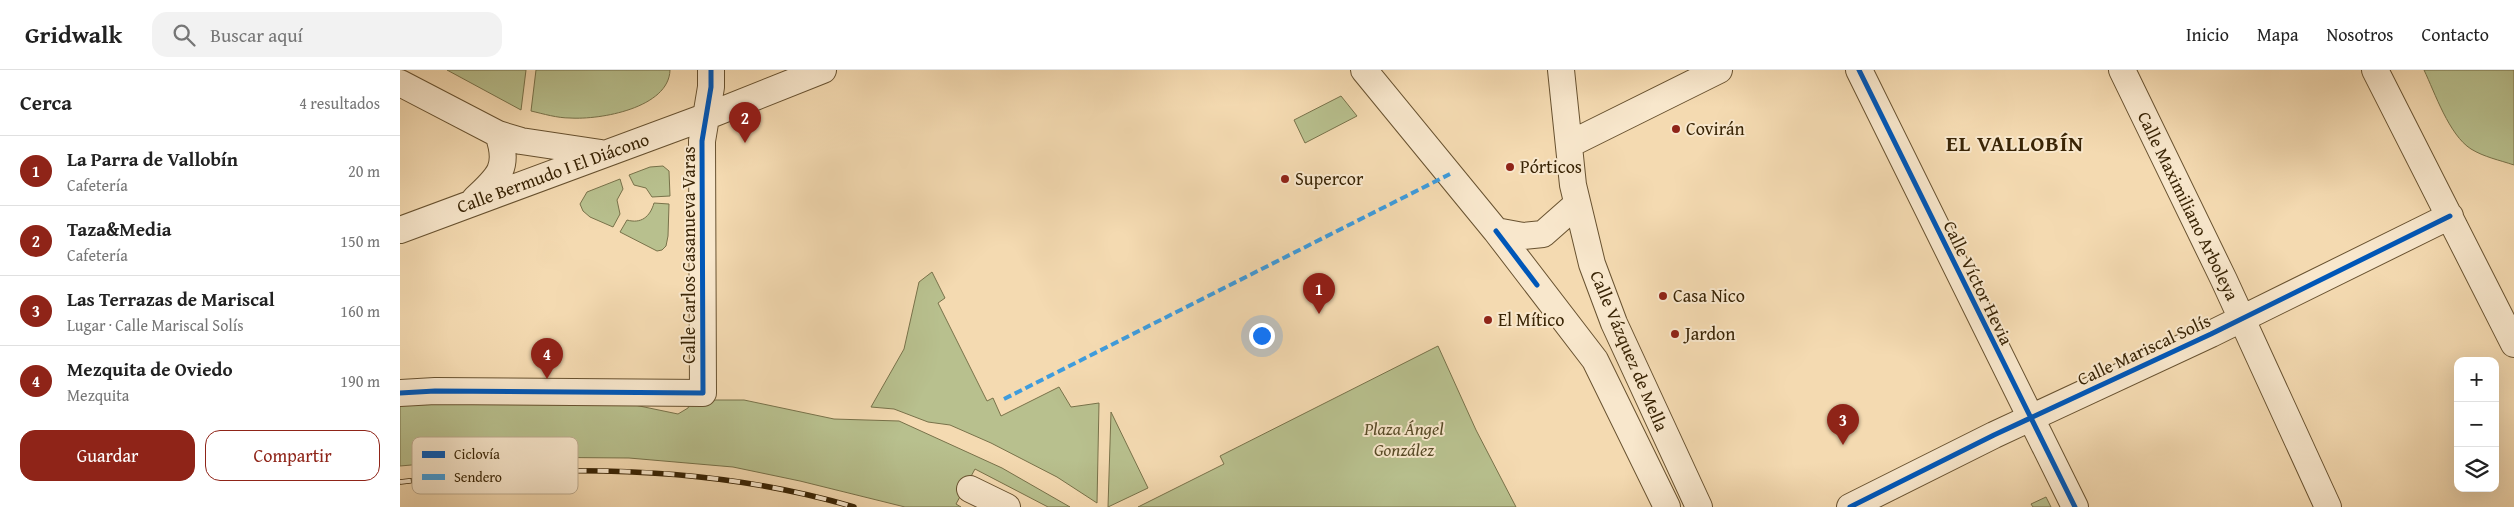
<!DOCTYPE html>
<html lang="es">
<head>
<meta charset="utf-8">
<style>
  body { margin:0; font-family:"Gentium Book Plus",serif; background:#f2f2f2; color:#222 }
  .controls { position:absolute; right:15px; bottom:15px; display:grid; overflow:hidden; border-radius:10px; box-shadow:0 5px 20px #0002 }
  .controls button { width:45px; height:45px; display:grid; place-items:center; padding:0; border:0; border-bottom:1px solid #e0e0e0; background:#fff; color:#222; font:25px sans-serif }
  .you { position:absolute; left:861px; top:265px; width:18px; height:18px; margin:-12px; border:4px solid #fff; border-radius:50%; background:#1a73e8; box-shadow:0 0 0 8px #1a73e833 }
  .badge { display:grid; place-items:center; width:32px; height:32px; border-radius:50%; background:#8f2418; color:#fff; font-size:16px; font-weight:700 }
  .pin { position:absolute; translate:-50% -41px; filter:drop-shadow(0 1px 2px #0008) }
  .pin::after { content:''; position:absolute; top:26px; width:18px; height:15px; background:inherit; clip-path:polygon(0 0,100% 0,50% 100%) }
  .list { margin:0; padding:0; list-style:none }
  h2 { display:flex; justify-content:space-between; align-items:center; height:65px; margin:0; padding:0 20px; font-size:21px }
  h2 small { font-size:16px; font-weight:400; color:#767676 }
  .list li { display:grid; grid-template-columns:32px 1fr auto; gap:15px; align-items:center; box-sizing:border-box; height:70px; padding:0 20px; border-top:1px solid #e0e0e0 }
  .list b { display:block; font-size:19px; white-space:nowrap }
  .list p { margin:0; font-size:16px; white-space:nowrap; color:#767676 }
  .list em { font-size:16px; font-style:normal; color:#767676 }
  .actions { display:flex; gap:10px; padding:15px 20px }
  .actions a { flex:1; padding:11px 0; border:1px solid #8f2418; border-radius:15px; text-align:center; font-size:18px; color:#8f2418 }
  .actions .main { background:#8f2418; color:#fff }
  .icon { flex:none; width:28px; height:28px; fill:none; stroke:currentColor; stroke-width:2; stroke-linecap:round; stroke-linejoin:round }
  .map { position:relative; flex:none; width:2114px; height:437px; overflow:hidden }
  header { display:flex; align-items:center; gap:30px; box-sizing:border-box; height:70px; padding:0 25px; background:#fff; border-bottom:1px solid #e0e0e0 }
  header strong { font-size:24px }
  nav { display:flex; gap:28px; margin-inline-start:auto; font-size:18px }
  .search { width:350px; height:45px; background:#f2f2f2; display:flex; align-items:center; gap:12px; box-sizing:border-box; padding:0 18px; border-radius:15px; color:#767676; font-size:19px }
  main { display:flex }
  aside { flex:1; background:#fff }
  .map>svg:first-child { display:block }
  .green { fill:#b8c08e; stroke:#78724a }
  .lines { fill:none; stroke-linecap:round; stroke-linejoin:round }
  .minor-casing { stroke:#685230; stroke-width:28 }
  .minor { stroke:#f8e7cc; stroke-width:26 }
  .rail-casing { stroke:#392405; stroke-width:5.5 }
  .rail { stroke:#f8e7cc; stroke-width:4; stroke-dasharray:11; stroke-linecap:butt }
  .quiet { stroke:#3e9cdd; stroke-width:4; stroke-dasharray:8 4; stroke-linecap:butt }
  .cycleway-casing { stroke:#f8e7cc; stroke-width:8 }
  .cycleway { stroke:#0057b8; stroke-width:5 }
  .poi-dot { fill:#8f2418; stroke:#f8e7cc; stroke-width:2 }
  .labels { text-anchor:middle; stroke-width:4; stroke-linejoin:round; paint-order:stroke }
  .poi-label { font-size:18px; fill:#392405; stroke:#f8e7cc; text-anchor:start }
  .street-label { font-size:18px; fill:#392405; stroke:#f8e7cc }
  .park-label { font-size:18px; font-style:italic; fill:#594b27; stroke:#f8e7cc }
  .district-label { font-size:22px; font-weight:bold; letter-spacing:1px; fill:#392405; stroke:#f8e7cc }
  .key { fill:#f8e7cc; stroke:#bfac90; stroke-width:1 }
  .key-label { font-size:14px; fill:#392405 }
</style>
</head>
<body>
<header>
<strong>Gridwalk</strong>
<div class="search"><svg class="icon" aria-label="search" viewBox="0 0 24 24"><circle cx="10" cy="10" r="6"/><path d="M15 15l6 6"/></svg>Buscar aquí</div>
<nav><a>Inicio</a><a>Mapa</a><a>Nosotros</a><a>Contacto</a></nav>
</header>
<main>
<aside>
<h2>Cerca<small>4 resultados</small></h2>
<ul class="list">
<li><span class="badge">1</span><div><b>La Parra de Vallobín</b><p>Cafetería</p></div><em>20 m</em></li>
<li><span class="badge">2</span><div><b>Taza&amp;Media</b><p>Cafetería</p></div><em>150 m</em></li>
<li><span class="badge">3</span><div><b>Las Terrazas de Mariscal</b><p>Lugar · Calle Mariscal Solís</p></div><em>160 m</em></li>
<li><span class="badge">4</span><div><b>Mezquita de Oviedo</b><p>Mezquita</p></div><em>190 m</em></li>
</ul>
<div class="actions"><a class="main">Guardar</a><a>Compartir</a></div>
</aside>
<div class="map">
<svg width="2114" height="437" viewBox="0 0 2114 437">
  <rect width="100%" height="100%" fill="#f4dab1"/>
  <filter id="stains"><feTurbulence type="fractalNoise" baseFrequency=".004" numOctaves="4"/><feColorMatrix values="0 0 0 0 .2 0 0 0 0 .09 0 0 0 0 .02 0 0 0 .5 -.17"/></filter>
  <radialGradient id="worn" r=".72"><stop offset=".6" stop-color="#630" stop-opacity="0"/><stop offset="1" stop-color="#630" stop-opacity=".3"/></radialGradient>
  <!-- green -->
  <path class="green" d="M 47,0 L 126,0 L 121,40 Z
    M 136,0 L 270,0 C 269,38 200,50 170,48 C 157,48 144,44 131,41 Z
    M 2024,0 L 2114,0 L 2114,95 C 2099,90 2084,87 2071,79 C 2049,65 2035,23 2024,0 Z
    M 941,26 L 957,46 L 905,73 L 894,50 Z
    M 263,96 L 269,101 L 270,126 L 252,127 L 246,118 L 234,115 L 229,105 L 250,97 Z
    M 220,109 L 223,119 L 217,130 L 220,144 L 213,157 L 190,147 L 183,141 L 180,134 L 187,122 Z
    M 254,133 L 269,134 L 268,166 L 266,176 L 262,180 L 257,181 L 220,162 L 227,150 C 241,154 250,147 254,133 Z
    M 532,202 L 545,228 L 538,233 L 587,331 L 593,328 L 601,346 L 659,317 L 671,337 L 699,333 L 697,433 L 657,407 L 591,373 L 550,355 L 528,352 L 494,339 L 471,337 L 504,279 L 519,212 Z
    M 1038,276 L 1076,360 L 1116,437 L 738,437 L 824,394 L 820,386 Z
    M 292,330 L 344,330 L 434,349 L 499,351 L 602,398 L 670,437 L 648,437 L 575,399 L 556,434 L 561,437 L 505,437 L 400,411 L 333,397 L 229,388 L 102,387 L 0,396 L 0,334 L 225,333 L 278,344 L 288,338 Z
    M 711,342 L 748,418 L 708,437 Z
    M 1646,427 L 1651,437 L 1633,437 L 1631,434 Z"/>
  <g class="lines">
    <defs>
      <path id="minor" d="M 964,0 L 1096,161 L 1195,290 L 1267,437
        M 1161,0 L 1173,115 L 1192,194 L 1214,253 L 1299,437
        M 1459,0 L 1675,437
        M 1722,0 L 1824,210 L 1928,437
        M 1975,0 L 2114,274
        M 0,13 L 98,64 L 121,71 L 201,83
        M 1170,74 L 1319,0
        M 75,129 C 99,107 110,97 98,64
        M 0,160 L 305,47 L 423,0
        M 1096,161 L 1123,166 L 1143,164 L 1177,134
        M 0,323 L 35,321 L 303,323 L 302,71 L 311,17 L 311,0
        M 570,419 L 607,437
        M 1450,437 L 1594,365 L 1811,264 L 2050,146"/>
    </defs>
    <!-- minor casing -->
    <use href="#minor" class="minor-casing"/>
    <!-- minor -->
    <use href="#minor" class="minor"/>
    <defs>
      <path id="rail" d="M 0,412 C 150,394 308,394 454,437"/>
    </defs>
    <!-- rail casing -->
    <use href="#rail" class="rail-casing"/>
    <!-- rail -->
    <use href="#rail" class="rail"/>
    <!-- quiet -->
    <path class="quiet" d="M 604,329 L 1050,104"/>
    <defs>
      <path id="cycleway" d="M 1459,0 L 1675,437
        M 1096,161 L 1137,215
        M 0,323 L 35,321 L 303,323 L 302,71 L 311,17 L 311,0
        M 1450,437 L 1594,365 L 1811,264 L 2050,146"/>
    </defs>
    <!-- cycleway casing -->
    <use href="#cycleway" class="cycleway-casing"/>
    <!-- cycleway -->
    <use href="#cycleway" class="cycleway"/>
  </g>
  <!-- markers -->
  <g class="poi-dot">
    <circle cx="1276" cy="59" r="5"/>
    <circle cx="1110" cy="97" r="5"/>
    <circle cx="885" cy="109" r="5"/>
    <circle cx="1263" cy="226" r="5"/>
    <circle cx="1088" cy="250" r="5"/>
    <circle cx="1275" cy="264" r="5"/>
  </g>
  <g class="labels">
    <!-- poi labels -->
    <g class="poi-label">
      <text x="1286" y="65">Covirán</text>
      <text x="1120" y="103">Pórticos</text>
      <text x="895" y="115">Supercor</text>
      <text x="1273" y="232">Casa Nico</text>
      <text x="1098" y="256">El Mítico</text>
      <text x="1285" y="270">Jardon</text>
    </g>
    <!-- street labels -->
    <g class="street-label">
      <text transform="translate(153 103) rotate(-20)" y="6">Calle Bermudo I El Diácono</text>
      <text transform="translate(1788 136) rotate(64)" y="6">Calle Maximiliano Arboleya</text>
      <text transform="translate(289 185) rotate(-90)" y="6">Calle Carlos Casanueva Varas</text>
      <text transform="translate(1578 213) rotate(64)" y="6">Calle Víctor Hevia</text>
      <text transform="translate(1744 280) rotate(-25)" y="6">Calle Mariscal Solís</text>
      <text transform="translate(1229 281) rotate(67)" y="6">Calle Vázquez de Mella</text>
    </g>
    <!-- park labels -->
    <g class="park-label">
      <text x="1004" y="365">Plaza Ángel<tspan x="1004" dy="21">González</tspan></text>
    </g>
    <!-- district labels -->
    <g class="district-label">
      <text x="1615" y="81">EL VALLOBÍN</text>
    </g>
  </g>
  <!-- legend -->
  <rect x="12" y="367" width="166" height="57" rx="8" class="key"/>
  <rect x="22" y="381" width="23" height="7" fill="#0057b8"/>
  <rect x="22" y="404" width="23" height="6" fill="#3e9cdd"/>
  <g class="key-label">
    <text x="54" y="389">Ciclovía</text>
    <text x="54" y="412">Sendero</text>
  </g>
  <rect width="100%" height="100%" filter="url(#stains)"/>
  <rect width="100%" height="100%" fill="url(#worn)"/>
</svg>
<div class="controls">
<button>+</button>
<button>−</button>
<button><svg class="icon" aria-label="layers" viewBox="0 0 24 24"><path d="M12 4l9 5-9 5-9-5zM3 14l9 5 9-5"/></svg></button>
</div>
<div class="you"></div>
<div class="pin badge" style="left:919px;top:244px">1</div>
<div class="pin badge" style="left:345px;top:73px">2</div>
<div class="pin badge" style="left:1443px;top:375px">3</div>
<div class="pin badge" style="left:147px;top:309px">4</div>
</div>
</main>
</body>
</html>
